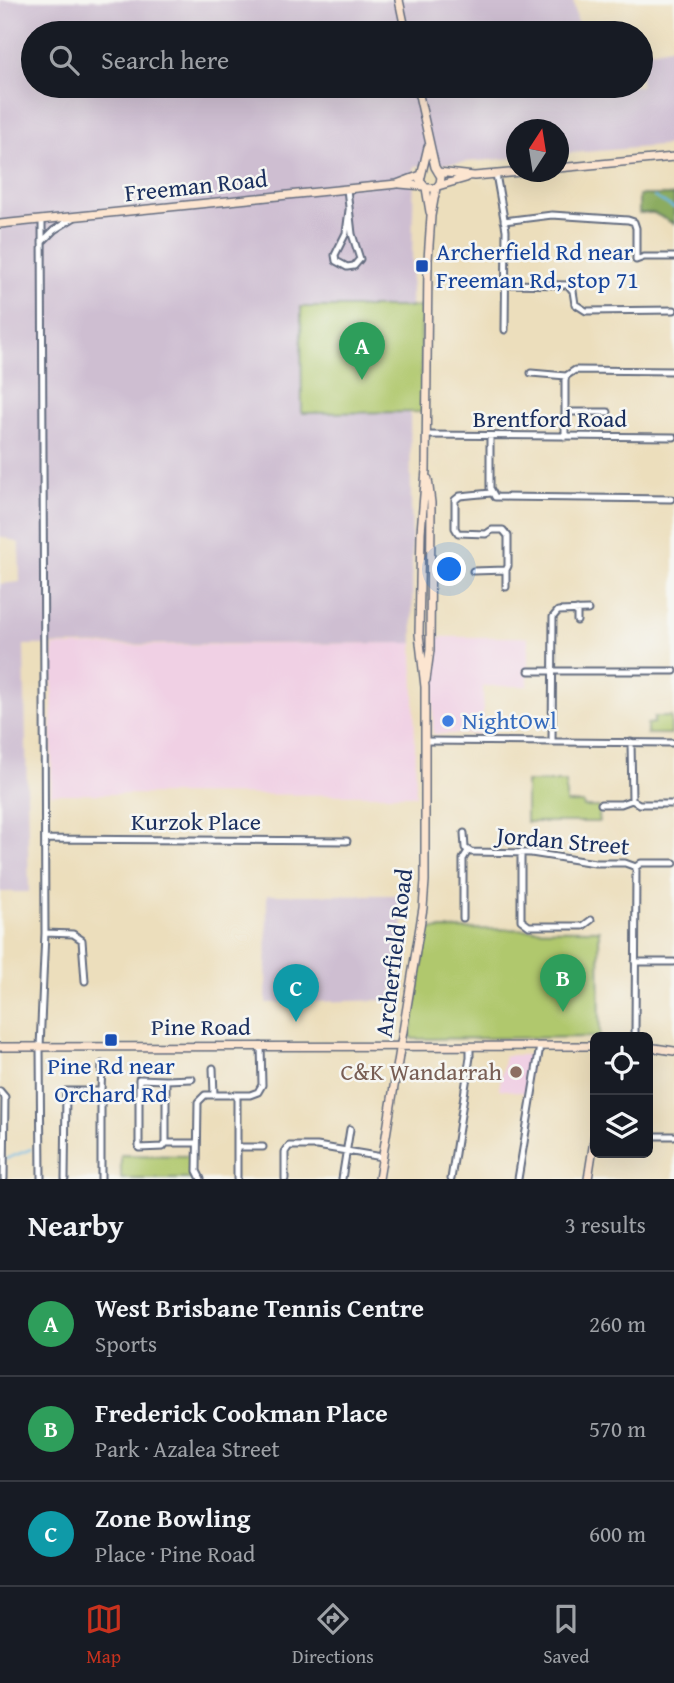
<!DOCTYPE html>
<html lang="en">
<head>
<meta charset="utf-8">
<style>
  body { margin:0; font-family:"Gentium Book Plus",serif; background:#242831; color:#f1f3f6 }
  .controls { position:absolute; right:21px; bottom:21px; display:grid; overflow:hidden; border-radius:10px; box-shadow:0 7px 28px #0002 }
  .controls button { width:63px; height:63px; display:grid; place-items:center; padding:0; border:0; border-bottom:2px solid #363941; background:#171b24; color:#f1f3f6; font:35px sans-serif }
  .compass { position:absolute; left:506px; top:119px; width:63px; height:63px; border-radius:50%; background:#171b24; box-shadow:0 7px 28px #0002; rotate:12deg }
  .you { position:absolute; left:450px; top:570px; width:24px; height:24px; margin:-18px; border:5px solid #fff; border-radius:50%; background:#1a73e8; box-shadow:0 0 0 10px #1a73e833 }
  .badge { display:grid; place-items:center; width:46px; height:46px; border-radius:50%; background:#c8321e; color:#fff; font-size:23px; font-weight:700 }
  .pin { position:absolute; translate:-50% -58px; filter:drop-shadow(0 2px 4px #0008) }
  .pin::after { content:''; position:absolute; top:37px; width:24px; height:21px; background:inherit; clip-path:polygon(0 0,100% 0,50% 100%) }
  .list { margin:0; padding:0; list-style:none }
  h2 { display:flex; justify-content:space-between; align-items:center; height:91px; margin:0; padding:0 28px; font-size:30px }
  h2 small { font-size:23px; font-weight:400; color:#9ea1a6 }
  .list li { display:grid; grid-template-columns:46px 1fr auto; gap:21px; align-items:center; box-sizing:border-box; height:105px; padding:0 28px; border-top:2px solid #363941 }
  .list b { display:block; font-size:26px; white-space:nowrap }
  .list p { margin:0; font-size:23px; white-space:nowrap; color:#9ea1a6 }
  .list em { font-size:23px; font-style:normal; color:#9ea1a6 }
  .icon { flex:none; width:38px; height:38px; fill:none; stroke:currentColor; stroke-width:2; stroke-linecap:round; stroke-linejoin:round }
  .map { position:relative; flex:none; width:674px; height:1179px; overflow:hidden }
  .search { position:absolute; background:#171b24; box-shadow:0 7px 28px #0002; left:21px; right:21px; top:21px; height:77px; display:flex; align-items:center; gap:18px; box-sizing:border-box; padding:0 24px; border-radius:38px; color:#9ea1a6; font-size:26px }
  .sheet { height:406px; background:#171b24 }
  nav { display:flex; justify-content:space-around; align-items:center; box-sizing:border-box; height:98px; border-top:2px solid #363941; background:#171b24; font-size:19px; color:#9ea1a6 }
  nav a { display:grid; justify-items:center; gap:4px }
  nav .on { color:#c8321e }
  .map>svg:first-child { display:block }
  .built { fill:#f0d0e4 }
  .industrial { fill:#cebed1 }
  .green { fill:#b0c86d; stroke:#667c66; stroke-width:2 }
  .forest { fill:#8cac60; stroke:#546e5f; stroke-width:2 }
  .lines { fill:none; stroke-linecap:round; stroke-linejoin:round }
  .stream { stroke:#6bb8e5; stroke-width:2 }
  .street-casing { stroke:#646c7f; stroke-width:9 }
  .secondary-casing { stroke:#646c7f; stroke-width:10 }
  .street { stroke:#fff; stroke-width:5 }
  .secondary { stroke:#fce5d0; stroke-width:7 }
  .transit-dot { fill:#1a4fb4; stroke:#f6f6f2; stroke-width:2.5 }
  .shop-dot { fill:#3f7fe0; stroke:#f6f6f2; stroke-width:2.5 }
  .education-dot { fill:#8d6e63; stroke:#f6f6f2; stroke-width:2.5 }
  .labels { text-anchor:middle; stroke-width:5; stroke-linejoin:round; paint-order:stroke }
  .street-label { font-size:24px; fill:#1b2f5e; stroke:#f6f6f2 }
  .transit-label { font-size:24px; fill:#164399; stroke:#f6f6f2; text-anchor:start }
  .shop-label { font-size:24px; fill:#366cbe; stroke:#f6f6f2; text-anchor:start }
  .education-label { font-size:24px; fill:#785e54; stroke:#f6f6f2; text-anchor:end }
</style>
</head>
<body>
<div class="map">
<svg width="674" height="1179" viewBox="0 0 674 1179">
  <rect width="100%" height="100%" fill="#f6f6f2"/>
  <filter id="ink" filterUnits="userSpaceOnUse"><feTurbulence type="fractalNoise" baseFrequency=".0143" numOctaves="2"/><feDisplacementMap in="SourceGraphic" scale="14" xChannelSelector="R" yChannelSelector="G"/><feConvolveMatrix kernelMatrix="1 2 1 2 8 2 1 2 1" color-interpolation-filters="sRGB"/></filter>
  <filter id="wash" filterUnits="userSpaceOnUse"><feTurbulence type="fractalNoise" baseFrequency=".00686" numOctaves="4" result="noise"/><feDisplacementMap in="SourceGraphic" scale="28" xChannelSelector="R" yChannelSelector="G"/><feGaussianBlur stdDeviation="1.57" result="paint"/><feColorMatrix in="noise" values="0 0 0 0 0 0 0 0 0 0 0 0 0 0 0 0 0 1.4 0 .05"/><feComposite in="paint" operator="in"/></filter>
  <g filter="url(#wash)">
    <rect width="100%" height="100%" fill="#ecdebc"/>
    <!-- built -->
    <path class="built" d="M 433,637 L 528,637 L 528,686 L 483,686 L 483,734 L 433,734 Z
      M 413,643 L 416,795 L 51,794 L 53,646 Z
      M 505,1055 L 532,1055 L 526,1093 L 499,1089 Z"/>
    <!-- industrial -->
    <path class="industrial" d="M 0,0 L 573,0 L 580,33 L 33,33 L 33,86 L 641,86 L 641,53 L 674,46 L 674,145 L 559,154 L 558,130 L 516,130 L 516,158 L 414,166 L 411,307 L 301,308 L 302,413 L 410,413 L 413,643 L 24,645 L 29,892 L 0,892 L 0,584 L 20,582 L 19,543 L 0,536 Z
      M 267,895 L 407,895 L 391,1000 L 266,1003 Z"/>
    <!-- green -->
    <path class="green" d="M 301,307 L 421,307 L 422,412 L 302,413 Z
      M 654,717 L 671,717 L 671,734 L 647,734 L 647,724 L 654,723 Z
      M 526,782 L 566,782 L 566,803 L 583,803 L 584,807 L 599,807 L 599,822 L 526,822 Z
      M 428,929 L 599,930 L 600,1037 L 413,1039 L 410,1036 Z
      M 121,1155 L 191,1156 L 191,1179 L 121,1179 Z"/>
    <!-- forest -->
    <path class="forest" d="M 639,195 L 674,195 L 674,224 L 654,213 L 639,213 Z"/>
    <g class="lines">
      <!-- stream -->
      <path class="stream" d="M 654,197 L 674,208
        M 6,1159 L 31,1149"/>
    </g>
  </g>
  <g filter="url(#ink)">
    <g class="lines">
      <defs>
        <path id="street" d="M 496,174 L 506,230 L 505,330
          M 347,189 L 352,234 L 360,259 L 354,266 L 347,267 L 336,261 L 335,255 L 346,233 L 349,210
          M 504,221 L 552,215 L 628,220 L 634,222 L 636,228 L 636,260 L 644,257 L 674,257
          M 42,242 L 54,230 L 75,217
          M 505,284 L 568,285 L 573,291 L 575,304 L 586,311 L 674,310
          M 531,373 L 566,376
          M 565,412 L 608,412
          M 426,435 L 674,437
          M 490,436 L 490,488 L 495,497 L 671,499
          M 565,437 L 565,380 L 566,376 L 575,370 L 674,371
          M 506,570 L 506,587
          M 473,571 L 506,570 L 508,566 L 508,536 L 503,530 L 492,530 L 486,534 L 458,533 L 455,528 L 455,500 L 460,496 L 491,493
          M 577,610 L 577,621
          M 529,671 L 674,671
          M 426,741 L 674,743
          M 552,742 L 553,617 L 558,611 L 588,610
          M 631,742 L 632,800
          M 601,804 L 621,804 L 632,800 L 639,804 L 674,804
          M 464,833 L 465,848 L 471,852 L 531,853 L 595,863 L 625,863 L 636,867 L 641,863 L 674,863
          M 45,839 L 347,841
          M 521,852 L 521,920 L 529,926 L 583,926 L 591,920
          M 463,918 L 463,859 L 468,851
          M 45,933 L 73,934 L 82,940 L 85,981
          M 635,962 L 674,962
          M 635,1037 L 636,867
          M 213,1068 L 214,1095
          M 166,1080 L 192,1079
          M 0,1091 L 5,1097 L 4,1179
          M 101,1091 L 102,1064
          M 237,1095 L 237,1179
          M 648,1136 L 674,1136
          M 166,1143 L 163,1147 L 139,1148 L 139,1079 L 166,1080 L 166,1143 L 197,1143
          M 237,1147 L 263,1147
          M 41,1179 L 40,1047 L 45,933 L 42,220
          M 65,1179 L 66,1091 L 101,1091 L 101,1179
          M 201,1179 L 197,1171 L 198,1102 L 205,1095 L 250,1095 L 258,1092 L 262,1085 L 261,1046
          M 285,1179 L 285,1152 L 289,1146 L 317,1146 L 382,1157
          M 342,1179 L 350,1129
          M 451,1179 L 470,1057 L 470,1046
          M 518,1179 L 540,1046"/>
        <path id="secondary" d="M 399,0 L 406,33
          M 428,147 L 420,181 L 426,188 L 436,188
          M 558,168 L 674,157
          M 438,172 L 474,176 L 521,172
          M 400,184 L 423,186
          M 438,186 L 466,178
          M 426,188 L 430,212
          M 0,224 L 347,189 L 397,184 L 421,175
          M 426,680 L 430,650 L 431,503 L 428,479
          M 0,1047 L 595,1046
          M 648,1047 L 674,1051
          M 379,1179 L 423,908 L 425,881 L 425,687 L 419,634 L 421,532 L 426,470 L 428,260 L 431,216 L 436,188 L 440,183 L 441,177 L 435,167 L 417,86
          M 588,1179 L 595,1134"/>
      </defs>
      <!-- street casing -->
      <use href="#street" class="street-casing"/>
      <!-- secondary casing -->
      <use href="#secondary" class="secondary-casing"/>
      <!-- street -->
      <use href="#street" class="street"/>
      <!-- secondary -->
      <use href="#secondary" class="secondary"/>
    </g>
  </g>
  <!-- markers -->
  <g class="transit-dot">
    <rect x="415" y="259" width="14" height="14" rx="3.5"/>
    <rect x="104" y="1033" width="14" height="14" rx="3.5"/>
  </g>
  <circle class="shop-dot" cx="448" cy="721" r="7"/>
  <circle class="education-dot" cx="516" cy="1072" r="7"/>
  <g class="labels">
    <!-- street labels -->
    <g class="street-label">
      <text transform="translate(196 186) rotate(-6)" y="8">Freeman Road</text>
      <text x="550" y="427">Brentford Road</text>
      <text x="196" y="830">Kurzok Place</text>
      <text transform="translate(563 841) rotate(5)" y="8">Jordan Street</text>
      <text transform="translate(394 953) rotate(-83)" y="8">Archerfield Road</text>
      <text x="201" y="1035">Pine Road</text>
    </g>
    <!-- transit labels -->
    <g class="transit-label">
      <text x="436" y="260">Archerfield Rd near<tspan x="436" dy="28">Freeman Rd, stop 71</tspan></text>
      <text x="111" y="1074" text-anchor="middle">Pine Rd near<tspan x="111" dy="28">Orchard Rd</tspan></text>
    </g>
    <!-- shop labels -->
    <g class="shop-label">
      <text x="462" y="729">NightOwl</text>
    </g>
    <!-- education labels -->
    <g class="education-label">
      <text x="502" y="1080">C&amp;K Wandarrah</text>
    </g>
  </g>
</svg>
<div class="controls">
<button><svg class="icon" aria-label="locate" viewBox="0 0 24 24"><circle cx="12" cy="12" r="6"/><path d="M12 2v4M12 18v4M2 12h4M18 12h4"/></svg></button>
<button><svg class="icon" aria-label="layers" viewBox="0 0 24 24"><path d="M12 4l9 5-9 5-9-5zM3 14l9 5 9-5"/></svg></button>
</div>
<svg class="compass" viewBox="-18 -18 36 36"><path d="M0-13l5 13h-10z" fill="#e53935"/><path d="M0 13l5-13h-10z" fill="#9ea1a6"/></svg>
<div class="you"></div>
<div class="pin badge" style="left:362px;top:380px;background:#2e9e5b">A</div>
<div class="pin badge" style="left:563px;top:1012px;background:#2e9e5b">B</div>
<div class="pin badge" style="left:296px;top:1022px;background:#0f9aa8">C</div>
<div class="search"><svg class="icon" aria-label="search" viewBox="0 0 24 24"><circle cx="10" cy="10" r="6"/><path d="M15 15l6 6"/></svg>Search here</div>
</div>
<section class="sheet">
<h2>Nearby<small>3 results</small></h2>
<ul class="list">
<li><span class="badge" style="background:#2e9e5b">A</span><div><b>West Brisbane Tennis Centre</b><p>Sports</p></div><em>260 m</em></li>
<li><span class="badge" style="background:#2e9e5b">B</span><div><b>Frederick Cookman Place</b><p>Park · Azalea Street</p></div><em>570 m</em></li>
<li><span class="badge" style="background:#0f9aa8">C</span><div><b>Zone Bowling</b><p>Place · Pine Road</p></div><em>600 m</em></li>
</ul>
</section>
<nav>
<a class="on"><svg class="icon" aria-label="map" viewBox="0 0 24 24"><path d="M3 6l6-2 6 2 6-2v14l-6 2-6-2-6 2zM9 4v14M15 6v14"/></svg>Map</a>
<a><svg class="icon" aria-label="directions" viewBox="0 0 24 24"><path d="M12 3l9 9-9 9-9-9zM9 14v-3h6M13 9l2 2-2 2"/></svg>Directions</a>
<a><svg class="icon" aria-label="saved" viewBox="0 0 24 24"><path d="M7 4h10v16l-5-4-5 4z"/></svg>Saved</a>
</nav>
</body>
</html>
